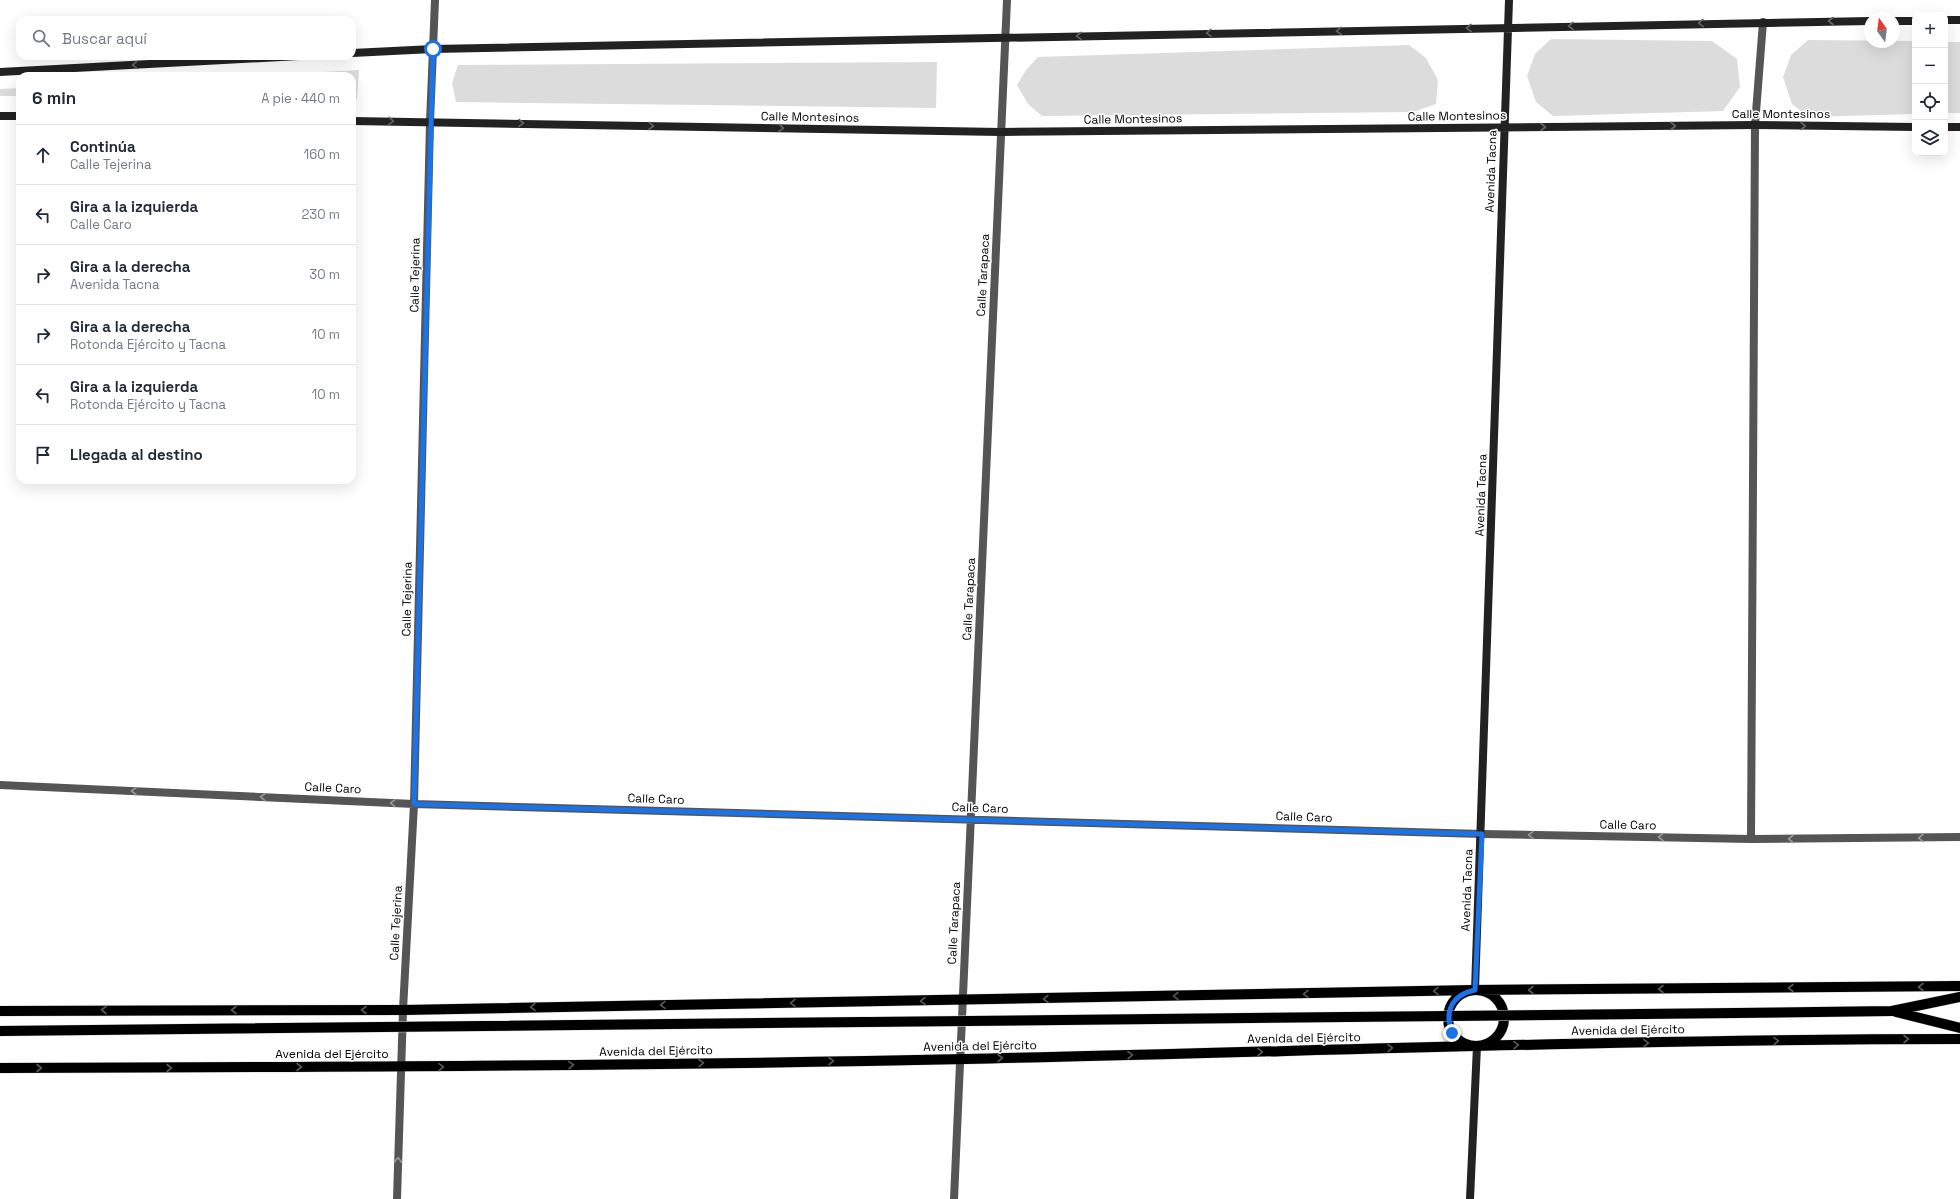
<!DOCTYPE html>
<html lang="es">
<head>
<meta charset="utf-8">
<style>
  body { margin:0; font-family:"Space Grotesk",sans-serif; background:#f6f6f7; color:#1f2937 }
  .controls { position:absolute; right:12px; top:12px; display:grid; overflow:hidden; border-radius:8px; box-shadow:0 4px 16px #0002 }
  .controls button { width:36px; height:36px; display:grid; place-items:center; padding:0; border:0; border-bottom:1px solid #e0e1e3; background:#fff; color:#1f2937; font:20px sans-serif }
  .compass { position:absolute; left:1864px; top:12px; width:36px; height:36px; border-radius:50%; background:#fff; box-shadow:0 4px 16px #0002; rotate:346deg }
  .stop { position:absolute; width:12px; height:12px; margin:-9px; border:3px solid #1a73e8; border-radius:50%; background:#fff }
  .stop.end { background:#1a73e8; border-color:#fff; box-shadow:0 1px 4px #0008 }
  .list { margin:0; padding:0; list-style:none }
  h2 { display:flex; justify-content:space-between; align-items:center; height:52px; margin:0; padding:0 16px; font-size:17px }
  h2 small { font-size:13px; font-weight:400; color:#747a83 }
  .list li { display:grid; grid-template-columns:26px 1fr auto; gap:12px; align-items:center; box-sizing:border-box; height:60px; padding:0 16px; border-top:1px solid #e0e1e3 }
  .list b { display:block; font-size:15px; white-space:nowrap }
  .list p { margin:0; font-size:13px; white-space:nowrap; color:#747a83 }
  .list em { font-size:13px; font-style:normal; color:#747a83 }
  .icon { flex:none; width:22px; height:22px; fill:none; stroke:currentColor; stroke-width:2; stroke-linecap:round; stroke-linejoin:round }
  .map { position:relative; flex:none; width:1960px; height:1199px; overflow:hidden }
  .search { position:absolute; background:#fff; box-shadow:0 4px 16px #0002; left:16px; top:16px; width:340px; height:44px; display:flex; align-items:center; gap:10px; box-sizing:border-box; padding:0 14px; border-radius:12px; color:#747a83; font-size:15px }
  .panel { position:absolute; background:#fff; box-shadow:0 4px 16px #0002; left:16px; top:72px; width:340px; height:412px; border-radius:12px }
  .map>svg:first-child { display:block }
  .green { fill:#dcdcdc }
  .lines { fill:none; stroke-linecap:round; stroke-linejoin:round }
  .primary-casing { stroke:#dbdbdb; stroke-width:11 }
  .street { stroke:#555; stroke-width:8 }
  .secondary { stroke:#222; stroke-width:8 }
  .primary { stroke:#000; stroke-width:10 }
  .primary-bridge-casing { stroke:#dbdbdb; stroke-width:11; stroke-linecap:butt }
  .primary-bridge { stroke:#000; stroke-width:10 }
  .oneway { stroke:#646464 }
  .oneway2 { stroke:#999 }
  .oneway3 { stroke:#595959 }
  .route { stroke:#1a73e8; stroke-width:5 }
  .labels { text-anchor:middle; stroke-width:3; stroke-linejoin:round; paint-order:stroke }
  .street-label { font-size:12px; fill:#000; stroke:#fff }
</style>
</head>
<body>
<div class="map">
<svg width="1960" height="1199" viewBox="0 0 1960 1199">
  <rect width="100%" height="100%" fill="#fff"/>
  <!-- green -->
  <path class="green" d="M 1551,39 L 1712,41 L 1737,59 L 1740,87 L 1723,111 L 1553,116 L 1536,102 L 1527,76 L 1535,54 Z
    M 1808,40 L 1915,41 L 1915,114 L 1809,117 L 1792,104 L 1783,77 L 1791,55 Z
    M 1945,42 L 1960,42 L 1960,113 L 1945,113 Z
    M 1409,45 L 1426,58 L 1438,80 L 1436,104 L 1413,112 L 1042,116 L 1028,104 L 1017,85 L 1026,70 L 1038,57 Z
    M 937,62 L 936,108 L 456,102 L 452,83 L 458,65 Z
    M 359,70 L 357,99 L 352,99 L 352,76 L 247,76 Z
    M 20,88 L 20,96 L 0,96 L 0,89 Z"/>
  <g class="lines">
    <defs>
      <path id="primary" d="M1448 1018a28 28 0 1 1 56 0a28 28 0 1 1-56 0Z
        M 0,1011 L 403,1010 L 1475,990 L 1960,986
        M 1896,1012 L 1960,1028
        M 1736,1013 L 1892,1011 L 1960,997
        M 0,1068 C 322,1067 644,1066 965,1059 C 1297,1052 1628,1039 1960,1039"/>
    </defs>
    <!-- primary casing -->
    <use href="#primary" class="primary-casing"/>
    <!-- street -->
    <path class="street" d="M 0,785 L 414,804 L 1482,834 L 1751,839 L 1960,837
      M 1751,839 L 1755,125 L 1763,22
      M 397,1199 L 403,1010 L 414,804 L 430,122 L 435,0
      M 954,1199 L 1007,0"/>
    <!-- secondary -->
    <path class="secondary" d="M 1945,20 L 1960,20
      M 1894,21 L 1915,21
      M 352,53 L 433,49 L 1870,21
      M 0,72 L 299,56
      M 0,116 L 20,116
      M 352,121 L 1001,132 L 1755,125 L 1915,127
      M 1945,127 L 1960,127
      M 1475,990 L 1509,0
      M 1470,1199 L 1477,1046"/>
    <!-- primary -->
    <use href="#primary" class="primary"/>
    <defs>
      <path id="primary-bridge" d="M 0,1031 L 1736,1013"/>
    </defs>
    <!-- primary-bridge casing -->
    <use href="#primary-bridge" class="primary-bridge-casing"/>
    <!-- primary-bridge -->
    <use href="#primary-bridge" class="primary-bridge"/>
  </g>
  <!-- one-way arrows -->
  <defs><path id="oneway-chevron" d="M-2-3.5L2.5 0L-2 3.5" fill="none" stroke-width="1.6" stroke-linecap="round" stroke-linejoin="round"/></defs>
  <g class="oneway">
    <use href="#oneway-chevron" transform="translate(1831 21) rotate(180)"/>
    <use href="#oneway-chevron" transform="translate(1701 23) rotate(179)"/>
    <use href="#oneway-chevron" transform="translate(1571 26) rotate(179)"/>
    <use href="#oneway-chevron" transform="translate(1469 28) rotate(179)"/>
    <use href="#oneway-chevron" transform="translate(1339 31) rotate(179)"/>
    <use href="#oneway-chevron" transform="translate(1209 33) rotate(179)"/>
    <use href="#oneway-chevron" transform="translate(1079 36) rotate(179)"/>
    <use href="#oneway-chevron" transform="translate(135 65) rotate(177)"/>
    <use href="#oneway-chevron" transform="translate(391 121) rotate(1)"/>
    <use href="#oneway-chevron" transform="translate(521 123) rotate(1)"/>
    <use href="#oneway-chevron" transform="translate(651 126) rotate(1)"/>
    <use href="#oneway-chevron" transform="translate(1673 126)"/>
    <use href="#oneway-chevron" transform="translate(1803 126)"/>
    <use href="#oneway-chevron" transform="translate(1543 127)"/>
    <use href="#oneway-chevron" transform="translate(781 128) rotate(1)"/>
  </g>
  <g class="oneway2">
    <use href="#oneway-chevron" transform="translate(134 791) rotate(-177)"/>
    <use href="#oneway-chevron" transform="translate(263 797) rotate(-177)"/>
    <use href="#oneway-chevron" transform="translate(393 803) rotate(-177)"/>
    <use href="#oneway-chevron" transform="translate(1531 835) rotate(-179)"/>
    <use href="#oneway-chevron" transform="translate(1661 837) rotate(-179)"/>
    <use href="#oneway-chevron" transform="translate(1921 838) rotate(179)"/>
    <use href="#oneway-chevron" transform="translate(1791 839) rotate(179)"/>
    <use href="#oneway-chevron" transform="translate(398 1160) rotate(-88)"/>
  </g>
  <g class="oneway3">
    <use href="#oneway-chevron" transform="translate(1921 987) rotate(180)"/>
    <use href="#oneway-chevron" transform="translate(1791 988) rotate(180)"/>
    <use href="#oneway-chevron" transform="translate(1661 989) rotate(180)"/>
    <use href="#oneway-chevron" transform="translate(1531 990) rotate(180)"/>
    <use href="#oneway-chevron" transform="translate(1436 991) rotate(179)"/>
    <use href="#oneway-chevron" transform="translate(1306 994) rotate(179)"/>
    <use href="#oneway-chevron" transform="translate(1176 996) rotate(179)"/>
    <use href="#oneway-chevron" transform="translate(1046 999) rotate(179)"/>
    <use href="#oneway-chevron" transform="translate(923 1001) rotate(179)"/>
    <use href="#oneway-chevron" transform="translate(793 1003) rotate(179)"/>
    <use href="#oneway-chevron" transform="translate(663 1005) rotate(179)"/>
    <use href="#oneway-chevron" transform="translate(533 1007) rotate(179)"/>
    <use href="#oneway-chevron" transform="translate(104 1010) rotate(180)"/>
    <use href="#oneway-chevron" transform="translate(234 1010) rotate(180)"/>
    <use href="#oneway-chevron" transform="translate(364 1010) rotate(180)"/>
    <use href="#oneway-chevron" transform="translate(1906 1039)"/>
    <use href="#oneway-chevron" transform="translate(1776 1041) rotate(-1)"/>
    <use href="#oneway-chevron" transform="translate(1646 1043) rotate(-1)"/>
    <use href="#oneway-chevron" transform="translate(1516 1045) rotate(-1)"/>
    <use href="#oneway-chevron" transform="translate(1390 1048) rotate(-1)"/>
    <use href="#oneway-chevron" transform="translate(1260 1052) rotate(-1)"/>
    <use href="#oneway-chevron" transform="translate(1130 1055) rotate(-1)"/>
    <use href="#oneway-chevron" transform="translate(1000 1058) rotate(-1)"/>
    <use href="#oneway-chevron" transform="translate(831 1061) rotate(-1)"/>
    <use href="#oneway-chevron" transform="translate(701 1063) rotate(-1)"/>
    <use href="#oneway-chevron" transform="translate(571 1065) rotate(-1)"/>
    <use href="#oneway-chevron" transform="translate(299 1067)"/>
    <use href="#oneway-chevron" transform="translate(441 1067) rotate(-1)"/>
    <use href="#oneway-chevron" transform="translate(39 1068)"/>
    <use href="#oneway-chevron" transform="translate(169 1068)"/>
  </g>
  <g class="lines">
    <!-- route -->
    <path class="route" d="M 433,49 L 414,804 L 1482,834 L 1475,990 C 1452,995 1444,1011 1452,1033"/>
  </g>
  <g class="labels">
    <!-- street labels -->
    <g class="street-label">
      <text x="1781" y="118">Calle Montesinos</text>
      <text transform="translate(1457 116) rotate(-1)" y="4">Calle Montesinos</text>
      <text transform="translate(810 117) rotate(1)" y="4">Calle Montesinos</text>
      <text transform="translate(1133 119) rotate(-1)" y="4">Calle Montesinos</text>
      <text transform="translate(1491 171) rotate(-88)" y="4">Avenida Tacna</text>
      <text transform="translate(415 275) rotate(-89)" y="4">Calle Tejerina</text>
      <text transform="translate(983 275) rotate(-87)" y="4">Calle Tarapaca</text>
      <text transform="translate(1481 495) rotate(-88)" y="4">Avenida Tacna</text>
      <text transform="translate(407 599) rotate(-89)" y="4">Calle Tejerina</text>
      <text transform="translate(969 599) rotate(-87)" y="4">Calle Tarapaca</text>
      <text transform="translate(333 788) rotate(3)" y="4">Calle Caro</text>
      <text transform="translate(656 799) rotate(2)" y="4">Calle Caro</text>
      <text transform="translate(980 808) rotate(2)" y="4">Calle Caro</text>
      <text transform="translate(1304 817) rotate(2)" y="4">Calle Caro</text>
      <text transform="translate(1628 825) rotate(1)" y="4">Calle Caro</text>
      <text transform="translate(1467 890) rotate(-88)" y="4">Avenida Tacna</text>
      <text transform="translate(396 923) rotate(-87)" y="4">Calle Tejerina</text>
      <text transform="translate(954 923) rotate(-87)" y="4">Calle Tarapaca</text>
      <text transform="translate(1628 1030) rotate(-1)" y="4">Avenida del Ejército</text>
      <text transform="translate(1304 1038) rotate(-1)" y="4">Avenida del Ejército</text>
      <text transform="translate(980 1046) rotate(-1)" y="4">Avenida del Ejército</text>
      <text transform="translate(656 1051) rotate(-1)" y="4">Avenida del Ejército</text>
      <text x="332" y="1058">Avenida del Ejército</text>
    </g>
  </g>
</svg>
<div class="controls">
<button>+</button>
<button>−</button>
<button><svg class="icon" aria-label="locate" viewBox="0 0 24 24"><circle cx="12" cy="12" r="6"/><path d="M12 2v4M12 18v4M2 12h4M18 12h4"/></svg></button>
<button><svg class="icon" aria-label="layers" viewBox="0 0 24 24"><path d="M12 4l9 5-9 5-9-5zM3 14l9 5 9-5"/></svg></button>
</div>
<svg class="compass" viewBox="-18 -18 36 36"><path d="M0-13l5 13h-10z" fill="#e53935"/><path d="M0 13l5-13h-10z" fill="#747a83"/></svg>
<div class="stop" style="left:433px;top:49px"></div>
<div class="stop end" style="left:1452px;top:1033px"></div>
<div class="search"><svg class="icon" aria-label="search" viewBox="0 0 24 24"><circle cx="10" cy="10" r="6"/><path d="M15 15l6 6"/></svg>Buscar aquí</div>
<section class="panel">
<h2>6 min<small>A pie · 440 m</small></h2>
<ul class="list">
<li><svg class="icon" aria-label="ahead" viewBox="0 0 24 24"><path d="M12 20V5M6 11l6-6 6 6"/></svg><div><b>Continúa</b><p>Calle Tejerina</p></div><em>160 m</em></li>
<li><svg class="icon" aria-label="left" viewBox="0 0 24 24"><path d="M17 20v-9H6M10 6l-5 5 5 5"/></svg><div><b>Gira a la izquierda</b><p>Calle Caro</p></div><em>230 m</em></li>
<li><svg class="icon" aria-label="right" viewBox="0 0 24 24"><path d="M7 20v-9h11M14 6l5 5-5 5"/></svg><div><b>Gira a la derecha</b><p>Avenida Tacna</p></div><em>30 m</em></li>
<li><svg class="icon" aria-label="right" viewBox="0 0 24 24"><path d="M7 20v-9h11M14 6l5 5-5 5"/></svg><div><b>Gira a la derecha</b><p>Rotonda Ejército y Tacna</p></div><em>10 m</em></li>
<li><svg class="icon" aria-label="left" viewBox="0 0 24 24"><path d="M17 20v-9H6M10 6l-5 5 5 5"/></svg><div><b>Gira a la izquierda</b><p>Rotonda Ejército y Tacna</p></div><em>10 m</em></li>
<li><svg class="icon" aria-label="arrive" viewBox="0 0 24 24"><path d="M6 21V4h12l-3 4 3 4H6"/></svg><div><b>Llegada al destino</b></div></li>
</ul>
</section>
</div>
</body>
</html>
